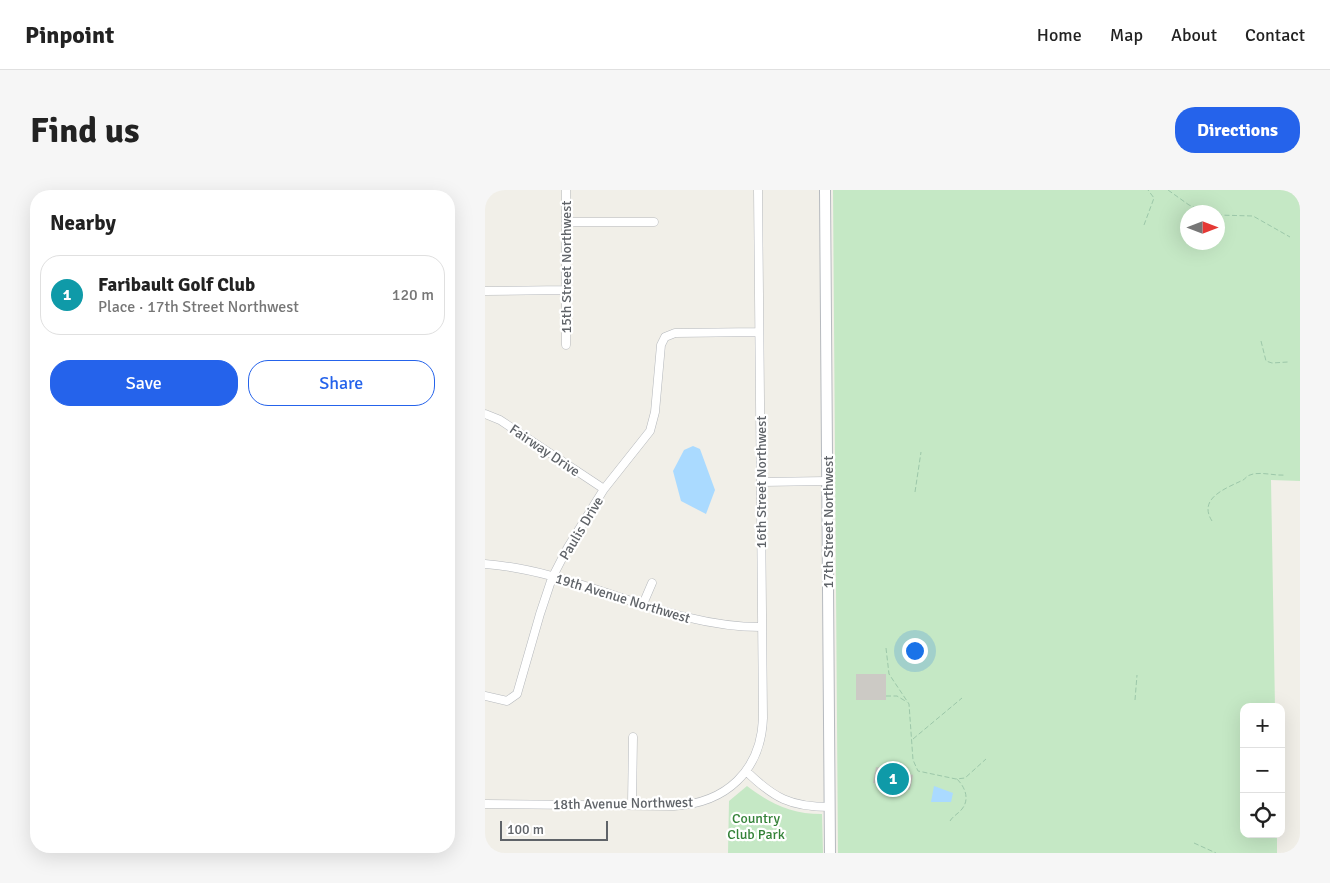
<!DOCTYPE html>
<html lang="en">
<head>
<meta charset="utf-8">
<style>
  body { margin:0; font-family:Signika,sans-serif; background:#f6f6f6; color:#222 }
  .controls { position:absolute; right:15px; bottom:15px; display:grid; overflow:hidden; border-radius:10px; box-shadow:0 5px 20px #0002 }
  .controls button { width:45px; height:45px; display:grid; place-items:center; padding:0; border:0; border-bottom:1px solid #e0e0e0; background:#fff; color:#222; font:25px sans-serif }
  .compass { position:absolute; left:695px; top:15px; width:45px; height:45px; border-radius:50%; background:#fff; box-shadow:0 5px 20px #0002; rotate:90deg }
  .scale { position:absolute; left:15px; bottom:12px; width:108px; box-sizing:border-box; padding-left:5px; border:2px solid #5f6368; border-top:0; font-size:14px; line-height:18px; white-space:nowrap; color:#5f6368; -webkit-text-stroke:4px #fff; paint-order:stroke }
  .you { position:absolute; left:429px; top:460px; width:18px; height:18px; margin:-12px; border:4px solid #fff; border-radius:50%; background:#1a73e8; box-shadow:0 0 0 8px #1a73e833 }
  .badge { display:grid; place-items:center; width:32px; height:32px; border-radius:50%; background:#2563eb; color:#fff; font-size:16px; font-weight:700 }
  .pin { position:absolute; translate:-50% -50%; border:2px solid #fff; box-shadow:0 1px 5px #0006 }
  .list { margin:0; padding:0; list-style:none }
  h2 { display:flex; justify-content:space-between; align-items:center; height:65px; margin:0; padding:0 20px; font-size:21px }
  h2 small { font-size:16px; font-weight:400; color:#767676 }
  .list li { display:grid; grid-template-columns:32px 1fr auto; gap:15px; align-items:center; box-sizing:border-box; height:80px; margin:0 10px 10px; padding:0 10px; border:1px solid #e0e0e0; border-radius:20px }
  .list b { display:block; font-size:19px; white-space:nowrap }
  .list p { margin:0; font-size:16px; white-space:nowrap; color:#767676 }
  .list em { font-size:16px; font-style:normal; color:#767676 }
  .actions { display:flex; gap:10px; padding:15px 20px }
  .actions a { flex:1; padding:11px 0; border:1px solid #2563eb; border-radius:20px; text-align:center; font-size:18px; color:#2563eb }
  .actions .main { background:#2563eb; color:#fff }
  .icon { flex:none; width:28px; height:28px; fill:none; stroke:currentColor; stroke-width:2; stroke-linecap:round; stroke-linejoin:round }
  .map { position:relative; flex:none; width:815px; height:663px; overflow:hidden; border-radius:20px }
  header { display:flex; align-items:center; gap:30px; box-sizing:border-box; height:70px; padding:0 25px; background:#fff; border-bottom:1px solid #e0e0e0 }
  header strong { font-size:24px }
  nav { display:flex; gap:28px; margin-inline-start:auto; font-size:18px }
  .intro { display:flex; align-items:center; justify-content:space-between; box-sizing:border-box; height:120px; padding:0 30px }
  h1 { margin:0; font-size:35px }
  .button { padding:12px 22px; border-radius:20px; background:#2563eb; color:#fff; font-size:18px; font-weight:700 }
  main { display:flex; gap:30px; padding:0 30px }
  aside { flex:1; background:#fff; border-radius:20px; box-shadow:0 5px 20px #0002 }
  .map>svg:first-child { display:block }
  .green { fill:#c5e8c5; fill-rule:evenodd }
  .water { fill:#aadaff }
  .building { fill:#cccac5 }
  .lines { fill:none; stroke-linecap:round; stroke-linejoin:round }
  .street-casing { stroke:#b5b8bc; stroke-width:9 }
  .secondary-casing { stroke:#b6babf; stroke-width:12 }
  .path { stroke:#9cc7a9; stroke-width:1; stroke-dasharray:5 2.5; stroke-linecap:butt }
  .street { stroke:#fff; stroke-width:8 }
  .secondary { stroke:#fff; stroke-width:10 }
  .labels { text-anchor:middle; stroke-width:4.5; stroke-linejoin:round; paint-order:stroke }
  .street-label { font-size:14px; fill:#5f6368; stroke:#fff }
  .park-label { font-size:14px; fill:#348238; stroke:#fff }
</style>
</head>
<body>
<header>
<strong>Pinpoint</strong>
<nav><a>Home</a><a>Map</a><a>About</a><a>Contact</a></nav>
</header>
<div class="intro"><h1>Find us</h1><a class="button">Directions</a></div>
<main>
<aside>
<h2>Nearby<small></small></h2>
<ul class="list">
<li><span class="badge" style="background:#0f9aa8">1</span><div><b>Faribault Golf Club</b><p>Place · 17th Street Northwest</p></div><em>120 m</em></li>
</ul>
<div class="actions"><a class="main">Save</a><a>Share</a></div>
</aside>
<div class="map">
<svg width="815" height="663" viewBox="0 0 815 663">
  <rect width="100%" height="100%" fill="#f1efe8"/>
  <!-- green -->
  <path class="green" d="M 348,0 L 815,0 L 815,291 L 786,290 L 790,517 L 759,517 L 759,644 L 792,644 L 792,663 L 353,663 ZM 702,22 L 732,22 L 732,52 L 702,52 Z
    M 262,596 C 286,614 306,624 337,624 L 338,663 L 243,663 L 244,611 Z"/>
  <!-- water -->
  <path class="water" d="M 208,256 L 215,259 L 230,300 L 221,324 L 196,311 L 188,281 L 199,260 Z
    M 449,596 L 468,603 L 466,612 L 446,612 Z"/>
  <!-- building -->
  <path class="building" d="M 371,484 L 401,484 L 401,510 L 371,510 Z
    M 406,573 L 420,576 L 419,583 L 428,585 L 425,600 L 388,593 L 391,577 L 405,580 Z"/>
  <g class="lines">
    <defs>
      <path id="street" d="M 81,0 L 81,155
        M 81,32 L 169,32
        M 0,101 L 81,100
        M 0,224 L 15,230 L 119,299
        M 276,292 L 342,291
        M 0,374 C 95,381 180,437 276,437
        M 158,414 L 167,393
        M 0,506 L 22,511 L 32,504 L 55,424 L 67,388 L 83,357 L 119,299 L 165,241 L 170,222 L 176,155 L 180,147 L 190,143 L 274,142
        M 261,581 C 289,608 305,617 345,617
        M 0,614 L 189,616 C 241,613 276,581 278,528 L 273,0
        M 147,615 L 148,547"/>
      <path id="secondary" d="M 340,0 L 345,663"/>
    </defs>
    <!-- street casing -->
    <use href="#street" class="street-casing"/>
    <!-- secondary casing -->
    <use href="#secondary" class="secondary-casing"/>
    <!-- path -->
    <path class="path" d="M 683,0 L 704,15 L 721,22
      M 732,25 L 768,26 L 805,47
      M 659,35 L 669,8 L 663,0
      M 776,151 L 781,171 L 787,173 L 803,172
      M 430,302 L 436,262
      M 727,331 C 713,309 739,299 756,291 C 760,290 761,286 765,285 C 774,281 790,286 800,285
      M 401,458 L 404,484 L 424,514 L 428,570 L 433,581 L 471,589 L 480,588 L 501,569
      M 401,506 L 412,506 L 422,512
      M 650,510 L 652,485
      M 428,549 L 477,508
      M 465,631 C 468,626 473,624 477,619 C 485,609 480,597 472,589
      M 709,653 L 731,663"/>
    <!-- street -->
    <use href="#street" class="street"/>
    <!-- secondary -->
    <use href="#secondary" class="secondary"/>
  </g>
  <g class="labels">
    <!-- street labels -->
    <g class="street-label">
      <text transform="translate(81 77) rotate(-90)" y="5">15th Street Northwest</text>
      <text transform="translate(60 260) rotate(34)" y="5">Fairway Drive</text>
      <text transform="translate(276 292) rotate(-90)" y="5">16th Street Northwest</text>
      <text transform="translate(343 332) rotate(-90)" y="5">17th Street Northwest</text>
      <text transform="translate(96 338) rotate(-59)" y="5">Paulis Drive</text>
      <text transform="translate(138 408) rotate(17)" y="5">19th Avenue Northwest</text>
      <text transform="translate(138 613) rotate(-1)" y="5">18th Avenue Northwest</text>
    </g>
    <!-- park labels -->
    <g class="park-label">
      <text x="271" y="633">Country<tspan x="271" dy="16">Club Park</tspan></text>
    </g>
  </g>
</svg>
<div class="controls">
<button>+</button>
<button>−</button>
<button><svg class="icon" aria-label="locate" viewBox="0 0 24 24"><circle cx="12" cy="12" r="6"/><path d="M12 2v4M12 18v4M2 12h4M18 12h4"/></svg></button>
</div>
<svg class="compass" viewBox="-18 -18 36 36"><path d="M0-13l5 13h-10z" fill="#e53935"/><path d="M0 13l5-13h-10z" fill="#767676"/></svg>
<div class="scale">100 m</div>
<div class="you"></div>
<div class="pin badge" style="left:408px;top:589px;background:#0f9aa8">1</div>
</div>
</main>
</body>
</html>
